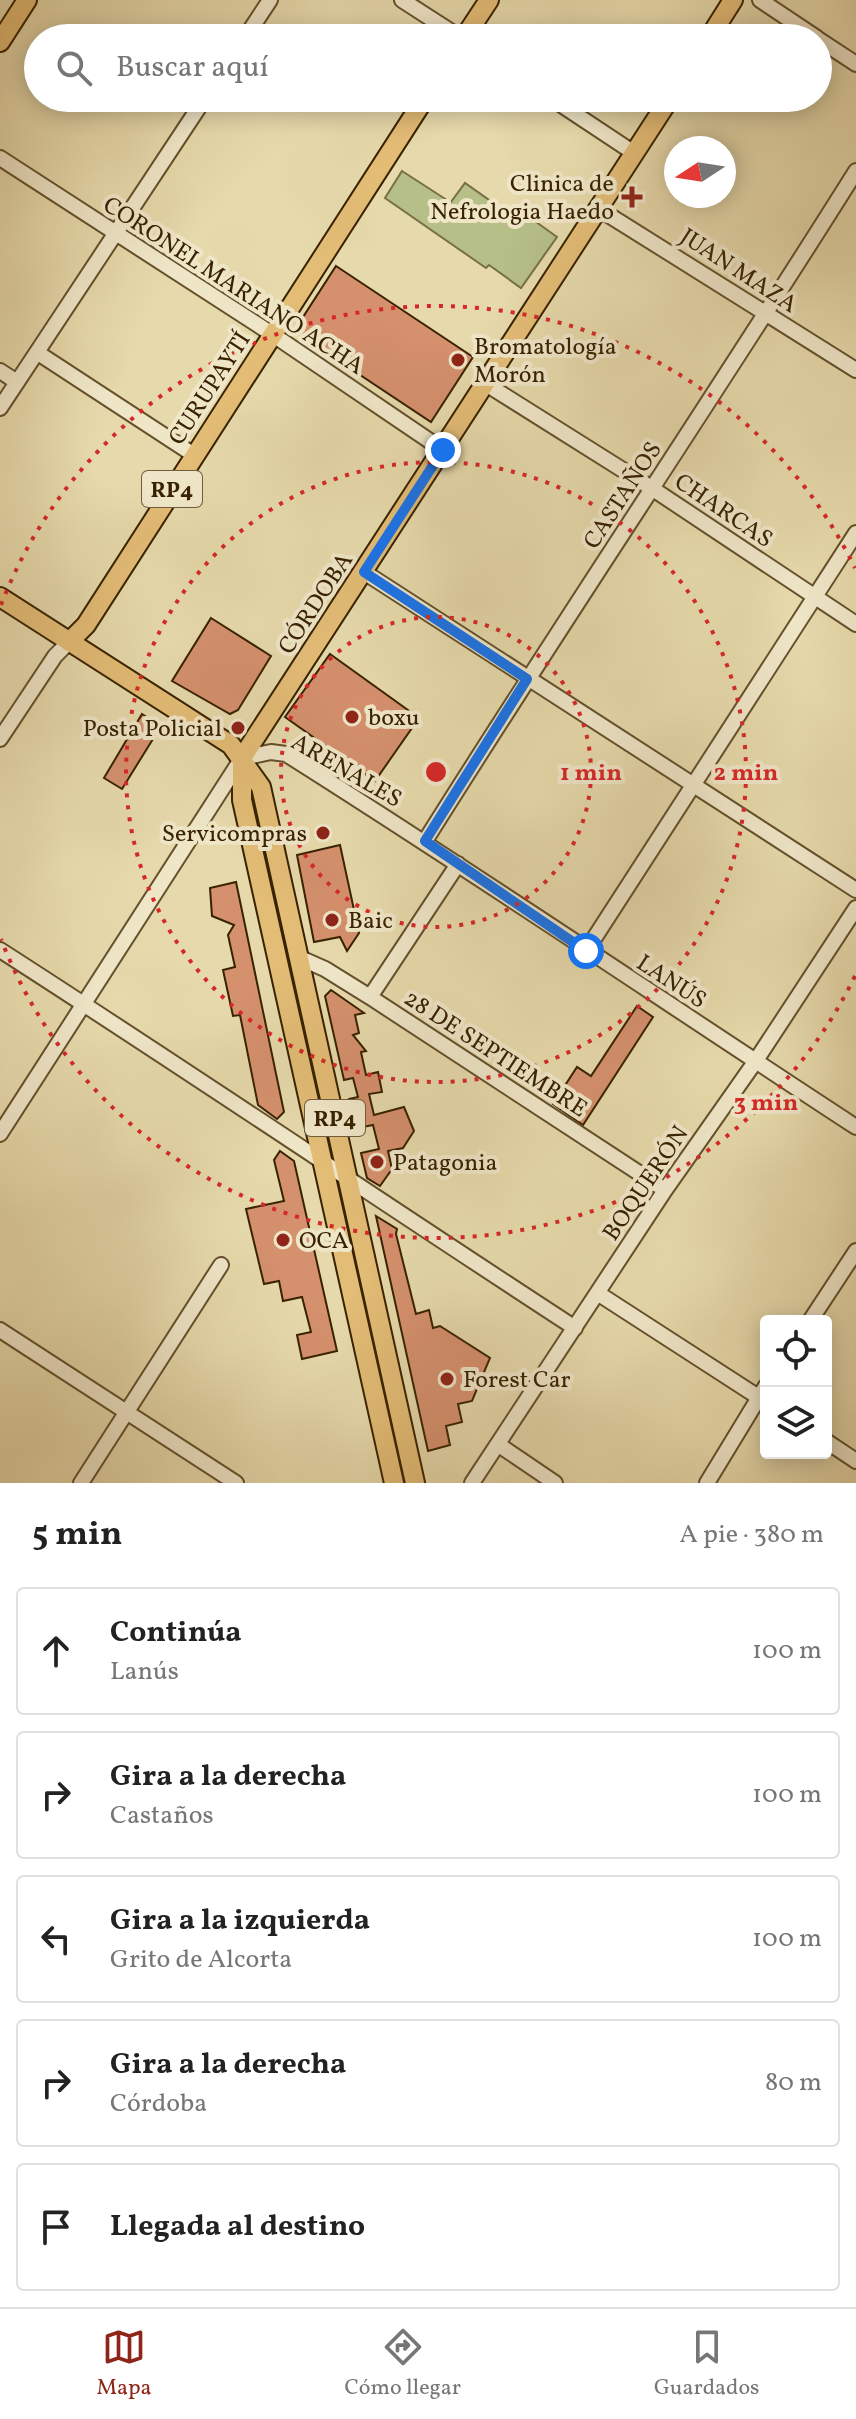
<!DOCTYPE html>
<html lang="es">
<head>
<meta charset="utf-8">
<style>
  body { margin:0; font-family:Vollkorn,serif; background:#f6f6f6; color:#222 }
  .controls { position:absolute; right:24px; bottom:24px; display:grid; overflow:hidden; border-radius:8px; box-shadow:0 4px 20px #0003 }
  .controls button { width:72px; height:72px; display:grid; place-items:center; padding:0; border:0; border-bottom:2px solid #e0e0e0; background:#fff; color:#222; font:40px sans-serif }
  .compass { position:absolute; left:664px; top:136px; width:72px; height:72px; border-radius:50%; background:#fff; box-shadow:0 4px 20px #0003; rotate:258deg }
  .stop { position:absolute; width:24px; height:24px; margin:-18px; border:6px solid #1a73e8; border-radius:50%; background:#fff }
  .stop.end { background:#1a73e8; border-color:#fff; box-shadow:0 2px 8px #0008 }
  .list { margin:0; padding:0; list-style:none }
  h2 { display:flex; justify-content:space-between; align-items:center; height:104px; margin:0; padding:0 32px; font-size:34px }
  h2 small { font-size:26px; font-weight:400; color:#767676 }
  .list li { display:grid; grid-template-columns:52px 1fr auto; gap:24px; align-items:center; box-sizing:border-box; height:128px; margin:0 16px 16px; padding:0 16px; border:2px solid #e0e0e0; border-radius:8px }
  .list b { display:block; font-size:30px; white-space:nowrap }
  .list p { margin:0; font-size:26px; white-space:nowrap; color:#767676 }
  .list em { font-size:26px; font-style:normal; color:#767676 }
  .icon { flex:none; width:44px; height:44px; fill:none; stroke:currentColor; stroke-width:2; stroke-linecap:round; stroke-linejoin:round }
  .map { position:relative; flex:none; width:856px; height:1483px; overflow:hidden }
  .search { position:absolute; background:#fff; box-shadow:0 4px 20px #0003; left:24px; right:24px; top:24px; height:88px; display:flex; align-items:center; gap:20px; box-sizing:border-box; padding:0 28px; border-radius:44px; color:#767676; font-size:30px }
  .sheet { height:824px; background:#fff }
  nav { display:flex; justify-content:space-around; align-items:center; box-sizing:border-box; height:112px; border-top:2px solid #e0e0e0; background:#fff; font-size:22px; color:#767676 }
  nav a { display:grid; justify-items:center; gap:4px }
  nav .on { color:#8f2418 }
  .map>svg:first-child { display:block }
  .green { fill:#b6bf88; stroke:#777044; stroke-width:2 }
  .building { fill:#d5906d; stroke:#382200; stroke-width:2 }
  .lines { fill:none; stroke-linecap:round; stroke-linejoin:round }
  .minor-casing { stroke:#64502b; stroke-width:18 }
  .major-casing { stroke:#382200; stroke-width:22 }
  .minor { stroke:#efe6c8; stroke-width:14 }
  .major { stroke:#e3bc76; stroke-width:18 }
  .route { stroke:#1a73e8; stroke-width:10 }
  .ring { fill:none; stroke:#d62828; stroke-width:4; stroke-dasharray:4 8 }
  .poi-dot { fill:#8f2418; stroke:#efe6c8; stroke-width:3 }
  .labels { text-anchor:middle; stroke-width:8; stroke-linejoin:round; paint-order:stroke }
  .shield { fill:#efe6c8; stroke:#6f5d3c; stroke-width:2 }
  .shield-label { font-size:22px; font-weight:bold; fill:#382200 }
  .poi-label { font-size:24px; fill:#382200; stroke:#efe6c8; text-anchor:start }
  .street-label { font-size:24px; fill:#382200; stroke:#efe6c8 }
  .centre { fill:#d62828; stroke:#efe6c8; stroke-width:4 }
  .ring-label { font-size:24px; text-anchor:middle; font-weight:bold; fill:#d62828; stroke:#efe6c8; stroke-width:8; stroke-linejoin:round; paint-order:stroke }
</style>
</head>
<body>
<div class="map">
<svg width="856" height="1483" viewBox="0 0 856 1483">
  <rect width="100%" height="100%" fill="#e6d9ab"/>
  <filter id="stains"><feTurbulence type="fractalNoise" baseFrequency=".0025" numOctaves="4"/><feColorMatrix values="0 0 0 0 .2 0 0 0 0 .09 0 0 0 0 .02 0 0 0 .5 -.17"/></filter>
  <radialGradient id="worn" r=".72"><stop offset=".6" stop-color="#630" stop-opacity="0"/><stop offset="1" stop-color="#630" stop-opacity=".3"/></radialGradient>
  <!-- green -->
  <path class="green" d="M 402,171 L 450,202 L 448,206 L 465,183 L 519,221 L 525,214 L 557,237 L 521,288 L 489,265 L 486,268 L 385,198 Z
    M 258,813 L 327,1125 L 323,1126 L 253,814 Z
    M 351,1234 L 408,1483 L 403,1483 L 347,1235 Z"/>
  <!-- building -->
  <path class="building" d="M 336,266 L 473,357 L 431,422 L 294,331 Z
    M 211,618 L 271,656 L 238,710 L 230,714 L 172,681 Z
    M 330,654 L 419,718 L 375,781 L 285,717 Z
    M 142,714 L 161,726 L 122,789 L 104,778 Z
    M 340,845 L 359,933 L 347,951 L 340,937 L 314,942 L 297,855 Z
    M 236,882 L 284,1112 L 277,1119 L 258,1105 L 240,1015 L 233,1016 L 223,970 L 235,967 L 228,935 L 234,925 L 212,916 L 210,888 Z
    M 331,990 L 364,1013 L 355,1015 L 359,1033 L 353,1035 L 366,1051 L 361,1052 L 366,1075 L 378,1072 L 382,1092 L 369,1094 L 374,1115 L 404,1107 L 414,1131 L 403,1148 L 388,1151 L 392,1169 L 380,1186 L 367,1178 L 361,1153 L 379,1149 L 373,1125 L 363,1127 L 357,1125 L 355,1119 L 353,1120 L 349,1099 L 358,1097 L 353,1078 L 344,1080 L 325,996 Z
    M 637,1006 L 653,1017 L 583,1125 L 553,1104 L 577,1067 L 591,1076 Z
    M 280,1151 L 294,1161 L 337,1351 L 302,1359 L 297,1335 L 311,1332 L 302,1297 L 283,1301 L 279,1281 L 264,1284 L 246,1209 L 284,1201 L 274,1160 Z
    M 376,1216 L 397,1229 L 396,1234 L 416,1314 L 429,1310 L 433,1328 L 440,1326 L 490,1358 L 472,1401 L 458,1404 L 462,1422 L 446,1426 L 450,1445 L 428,1451 Z"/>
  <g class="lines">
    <defs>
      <path id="minor" d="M 402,0 L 461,38
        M 760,0 L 817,38
        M 245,38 L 270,0
        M 818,39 L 856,64
        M 551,98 L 634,153
        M 0,158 L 272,334 L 443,450
        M 599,209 L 856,370
        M 38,353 L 194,455
        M 0,371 L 17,382
        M 486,384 L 653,489 L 856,624
        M 0,408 L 205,98
        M 364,572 L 856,890
        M 0,739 L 55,656 L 69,642
        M 425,841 C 566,616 715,396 856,171
        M 0,950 C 193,1074 383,1203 575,1328
        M 586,951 L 856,533
        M 300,958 L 325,969 L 370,997 L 665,1190
        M 370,997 L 458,864
        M 0,1134 L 242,758 L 271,752 L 286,754 C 478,875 666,1003 856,1127
        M 599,1294 L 766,1402
        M 810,1321 L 856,1251
        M 0,1330 L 236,1483
        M 826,1441 L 856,1461
        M 499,1445 L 555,1483
        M 81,1483 L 221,1265
        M 472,1483 L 665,1190 L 755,1062 L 856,908
        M 707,1483 L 766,1386"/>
      <path id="major" d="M 464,38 L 489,0
        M 709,38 L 733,0
        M 0,42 L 27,0
        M 0,597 L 231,745 L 261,787 L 415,1483
        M 69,642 L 86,625 L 425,98
        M 242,758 L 670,98
        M 242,758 L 242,800 L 394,1483"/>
    </defs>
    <!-- minor casing -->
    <use href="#minor" class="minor-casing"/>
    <!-- major casing -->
    <use href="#major" class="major-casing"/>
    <!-- minor -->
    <use href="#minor" class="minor"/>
    <!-- major -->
    <use href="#major" class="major"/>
  </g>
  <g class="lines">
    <!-- route -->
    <path class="route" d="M 443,450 L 364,572 L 527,679 L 425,841 L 586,951"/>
  </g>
  <!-- distance rings -->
  <g class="ring">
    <circle cx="436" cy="772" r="155"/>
    <circle cx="436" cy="772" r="310"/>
    <path d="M855 976A466 466 0 0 1 1 939M1 605A466 466 0 0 1 855 568"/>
  </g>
  <!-- markers -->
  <g class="poi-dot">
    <path d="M628 185h8v8h8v8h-8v8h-8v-8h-8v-8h8z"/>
    <circle cx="458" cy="360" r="8"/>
    <circle cx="352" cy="717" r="8"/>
    <circle cx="238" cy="728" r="8"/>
    <circle cx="323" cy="833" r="8"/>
    <circle cx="332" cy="920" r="8"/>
    <circle cx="377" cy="1162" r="8"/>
    <circle cx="283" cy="1240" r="8"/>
    <circle cx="447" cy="1379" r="8"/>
  </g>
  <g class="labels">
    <!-- shield labels -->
    <g class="shield">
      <rect x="142" y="471" width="60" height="36" rx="6"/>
      <rect x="305" y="1100" width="60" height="36" rx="6"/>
    </g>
    <g class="shield-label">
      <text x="172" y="497">RP4</text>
      <text x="335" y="1126">RP4</text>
    </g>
    <!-- poi labels -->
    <g class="poi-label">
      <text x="614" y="191" text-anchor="end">Clinica de<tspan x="614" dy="28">Nefrologia Haedo</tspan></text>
      <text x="474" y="354">Bromatología<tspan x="474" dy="28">Morón</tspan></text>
      <text x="368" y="725">boxu</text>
      <text x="222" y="736" text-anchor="end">Posta Policial</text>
      <text x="307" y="841" text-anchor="end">Servicompras</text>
      <text x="348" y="928">Baic</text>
      <text x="393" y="1170">Patagonia</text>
      <text x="299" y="1248">OCA</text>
      <text x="463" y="1387">Forest Car</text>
    </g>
    <!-- street labels -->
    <g class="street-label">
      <text transform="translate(739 270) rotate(33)" y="8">JUAN MAZA</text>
      <text transform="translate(234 285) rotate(33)" y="8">CORONEL MARIANO ACHA</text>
      <text transform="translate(209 388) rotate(-57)" y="8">CURUPAYTÍ</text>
      <text transform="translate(622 495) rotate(-57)" y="8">CASTAÑOS</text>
      <text transform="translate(724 510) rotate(34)" y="8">CHARCAS</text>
      <text transform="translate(315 603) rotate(-57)" y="8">CÓRDOBA</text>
      <text transform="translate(347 770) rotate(30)" y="8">ARENALES</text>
      <text transform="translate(672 981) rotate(33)" y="8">LANÚS</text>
      <text transform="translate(496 1053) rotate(33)" y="8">28 DE SEPTIEMBRE</text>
      <text transform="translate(645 1183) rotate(-56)" y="8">BOQUERÓN</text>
    </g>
  </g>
  <circle cx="436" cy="772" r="12" class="centre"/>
  <g class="ring-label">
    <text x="591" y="780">1 min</text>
    <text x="746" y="780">2 min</text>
    <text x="766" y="1110">3 min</text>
  </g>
  <rect width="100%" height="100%" filter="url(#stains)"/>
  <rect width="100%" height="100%" fill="url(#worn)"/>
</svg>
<div class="controls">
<button><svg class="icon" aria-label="locate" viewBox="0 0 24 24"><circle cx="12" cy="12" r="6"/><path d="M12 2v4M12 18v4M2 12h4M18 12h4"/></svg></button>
<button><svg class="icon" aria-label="layers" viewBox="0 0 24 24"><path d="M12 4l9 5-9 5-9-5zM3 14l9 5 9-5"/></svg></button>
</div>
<svg class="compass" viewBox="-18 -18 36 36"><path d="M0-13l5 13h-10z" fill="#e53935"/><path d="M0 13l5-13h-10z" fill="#767676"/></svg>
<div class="stop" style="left:586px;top:951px"></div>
<div class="stop end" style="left:443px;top:450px"></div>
<div class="search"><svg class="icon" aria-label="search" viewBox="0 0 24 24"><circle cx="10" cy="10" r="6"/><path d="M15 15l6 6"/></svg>Buscar aquí</div>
</div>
<section class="sheet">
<h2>5 min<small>A pie · 380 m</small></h2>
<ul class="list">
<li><svg class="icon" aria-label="ahead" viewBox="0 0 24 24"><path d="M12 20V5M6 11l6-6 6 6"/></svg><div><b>Continúa</b><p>Lanús</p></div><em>100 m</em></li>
<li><svg class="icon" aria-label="right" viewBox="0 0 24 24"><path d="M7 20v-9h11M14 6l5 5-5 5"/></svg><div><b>Gira a la derecha</b><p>Castaños</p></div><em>100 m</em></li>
<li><svg class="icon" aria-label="left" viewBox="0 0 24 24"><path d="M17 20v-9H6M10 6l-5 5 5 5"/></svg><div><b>Gira a la izquierda</b><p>Grito de Alcorta</p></div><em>100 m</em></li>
<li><svg class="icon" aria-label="right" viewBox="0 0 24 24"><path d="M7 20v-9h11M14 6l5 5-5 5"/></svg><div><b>Gira a la derecha</b><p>Córdoba</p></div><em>80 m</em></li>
<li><svg class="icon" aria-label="arrive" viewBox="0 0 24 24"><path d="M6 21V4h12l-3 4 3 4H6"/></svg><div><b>Llegada al destino</b></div></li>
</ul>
</section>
<nav>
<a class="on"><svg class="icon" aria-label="map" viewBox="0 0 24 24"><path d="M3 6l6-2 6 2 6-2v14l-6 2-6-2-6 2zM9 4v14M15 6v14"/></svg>Mapa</a>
<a><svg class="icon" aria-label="directions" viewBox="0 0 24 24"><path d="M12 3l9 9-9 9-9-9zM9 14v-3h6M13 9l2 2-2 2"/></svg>Cómo llegar</a>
<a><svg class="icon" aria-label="saved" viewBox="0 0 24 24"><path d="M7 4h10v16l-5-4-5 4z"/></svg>Guardados</a>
</nav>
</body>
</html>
